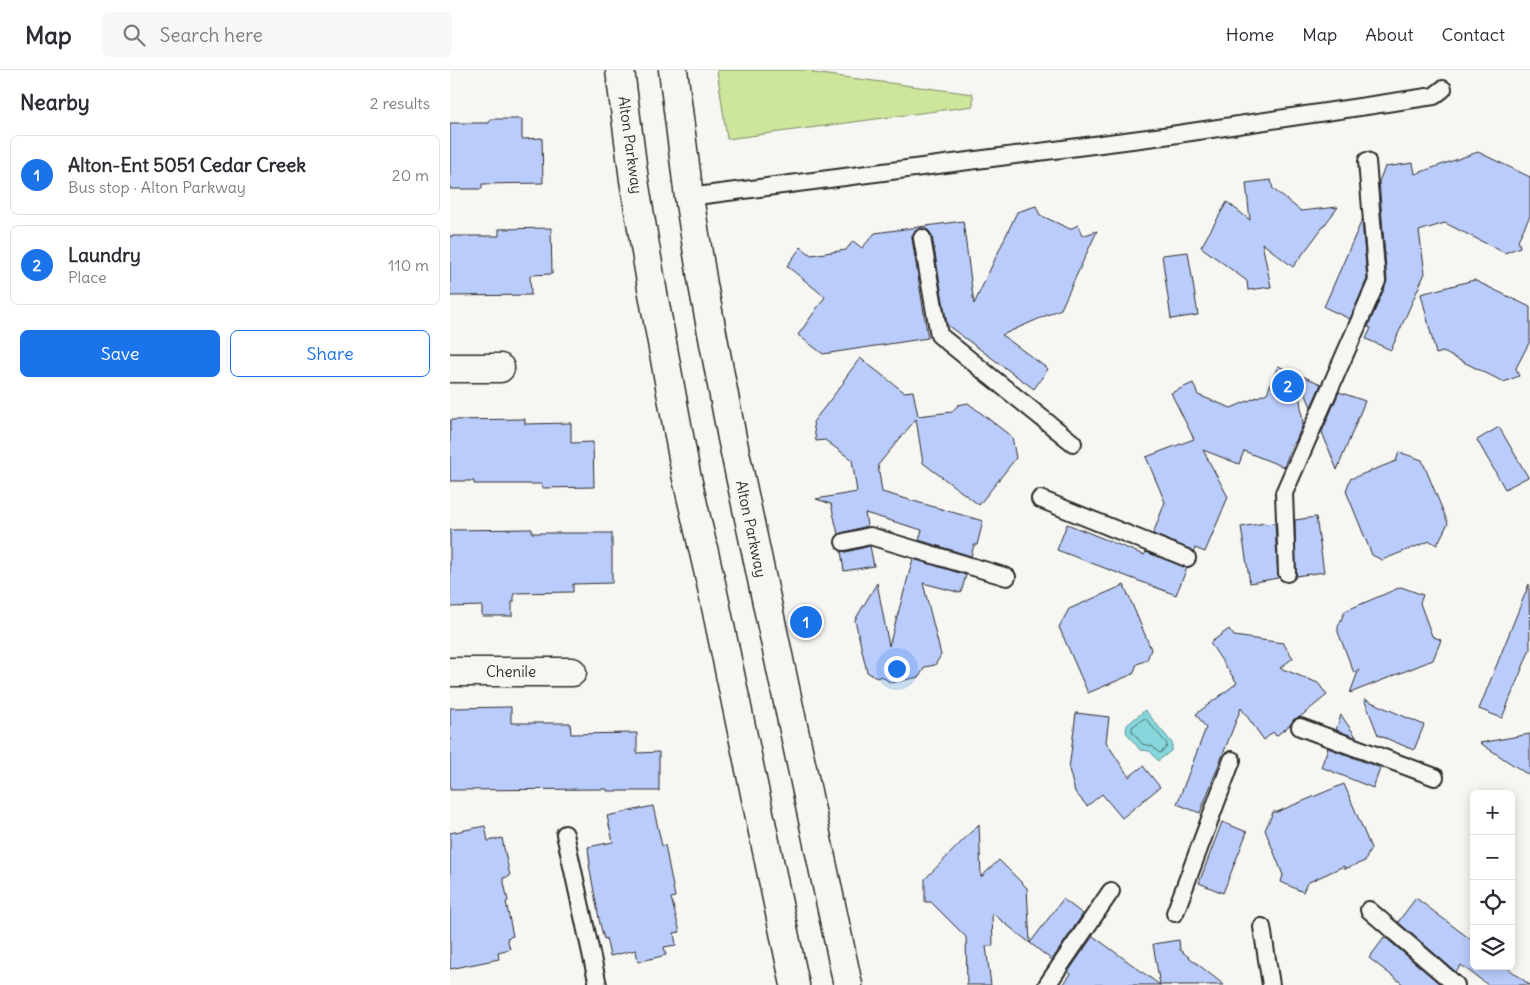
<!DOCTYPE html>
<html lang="en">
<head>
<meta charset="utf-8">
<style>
  body { margin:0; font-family:Delius,sans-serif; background:#f7f7f7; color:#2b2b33 }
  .controls { position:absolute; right:15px; bottom:15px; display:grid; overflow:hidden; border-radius:8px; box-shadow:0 2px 12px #0003 }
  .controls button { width:45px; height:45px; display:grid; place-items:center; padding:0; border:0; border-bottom:1px solid #e1e1e2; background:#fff; color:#2b2b33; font:25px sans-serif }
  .you { position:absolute; left:446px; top:598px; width:18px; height:18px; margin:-12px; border:4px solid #fff; border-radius:50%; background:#1a73e8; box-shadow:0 0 0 8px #1a73e833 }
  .badge { display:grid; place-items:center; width:32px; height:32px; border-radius:50%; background:#1a73e8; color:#fff; font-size:16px; font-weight:700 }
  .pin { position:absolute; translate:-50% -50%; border:2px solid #fff; box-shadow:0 1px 5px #0006 }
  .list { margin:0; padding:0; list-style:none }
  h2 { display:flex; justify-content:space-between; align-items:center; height:65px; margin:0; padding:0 20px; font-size:21px }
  h2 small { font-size:16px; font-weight:400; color:#7c7c81 }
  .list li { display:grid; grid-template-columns:32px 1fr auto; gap:15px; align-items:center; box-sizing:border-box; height:80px; margin:0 10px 10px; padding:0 10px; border:1px solid #e1e1e2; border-radius:8px }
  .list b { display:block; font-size:19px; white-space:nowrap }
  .list p { margin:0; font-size:16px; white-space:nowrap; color:#7c7c81 }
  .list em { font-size:16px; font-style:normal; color:#7c7c81 }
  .actions { display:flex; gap:10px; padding:15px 20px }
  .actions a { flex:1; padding:11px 0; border:1px solid #1a73e8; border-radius:8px; text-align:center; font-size:18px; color:#1a73e8 }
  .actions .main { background:#1a73e8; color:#fff }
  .icon { flex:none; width:28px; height:28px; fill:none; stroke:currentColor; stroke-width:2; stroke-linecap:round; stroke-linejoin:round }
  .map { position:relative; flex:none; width:1080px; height:915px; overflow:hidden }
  header { display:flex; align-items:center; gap:30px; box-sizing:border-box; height:70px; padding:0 25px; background:#fff; border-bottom:1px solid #e1e1e2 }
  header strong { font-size:24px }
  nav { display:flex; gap:28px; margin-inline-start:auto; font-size:18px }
  .search { width:350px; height:45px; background:#f7f7f7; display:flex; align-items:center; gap:12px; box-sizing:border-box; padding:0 18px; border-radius:8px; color:#7c7c81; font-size:19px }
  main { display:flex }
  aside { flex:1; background:#fff }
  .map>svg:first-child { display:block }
  .green { fill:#cde69c; stroke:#7c8864 }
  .water { fill:#85d7dc; stroke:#619295 }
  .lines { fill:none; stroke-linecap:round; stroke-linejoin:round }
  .shore { stroke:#4f7072; stroke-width:1 }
  .building { fill:#baccfc; stroke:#2b2b2b }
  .service-casing { stroke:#2b2b2b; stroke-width:20 }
  .minor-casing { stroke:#2b2b2b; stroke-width:31 }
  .secondary-casing { stroke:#2b2b2b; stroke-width:31 }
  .service { stroke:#f6f6f2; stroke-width:16 }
  .minor { stroke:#f6f6f2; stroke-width:28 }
  .secondary { stroke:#f6f6f2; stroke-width:28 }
  .labels { text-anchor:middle; stroke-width:4; stroke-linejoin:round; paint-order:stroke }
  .street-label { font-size:15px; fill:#2b2b2b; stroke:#f6f6f2 }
</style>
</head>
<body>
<header>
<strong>Map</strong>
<div class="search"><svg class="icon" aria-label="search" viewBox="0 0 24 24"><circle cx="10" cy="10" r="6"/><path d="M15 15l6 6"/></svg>Search here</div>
<nav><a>Home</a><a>Map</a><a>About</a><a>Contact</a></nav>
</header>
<main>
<aside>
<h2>Nearby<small>2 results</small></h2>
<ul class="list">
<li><span class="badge">1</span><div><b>Alton-Ent 5051 Cedar Creek</b><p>Bus stop · Alton Parkway</p></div><em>20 m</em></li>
<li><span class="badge">2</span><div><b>Laundry</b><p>Place</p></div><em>110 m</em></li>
</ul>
<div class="actions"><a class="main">Save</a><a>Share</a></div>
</aside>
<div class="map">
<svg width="1080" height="915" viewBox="0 0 1080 915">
  <rect width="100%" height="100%" fill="#f6f6f2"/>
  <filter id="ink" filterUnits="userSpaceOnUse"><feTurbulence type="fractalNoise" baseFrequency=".02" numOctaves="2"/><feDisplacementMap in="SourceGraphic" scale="10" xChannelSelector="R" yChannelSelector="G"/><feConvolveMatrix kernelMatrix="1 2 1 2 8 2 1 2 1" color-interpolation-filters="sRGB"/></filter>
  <g filter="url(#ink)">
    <!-- green -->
    <path class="green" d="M 267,0 L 363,0 L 363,3 L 523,24 L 523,36 L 277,69 Z"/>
    <!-- water -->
    <path class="water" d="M 695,640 L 722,673 L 722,680 L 708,691 L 700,681 L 690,680 L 676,662 L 677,655 Z"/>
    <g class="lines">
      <!-- shore -->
      <path class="shore" d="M 696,649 L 717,674 L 716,678 L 710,683 L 708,682 L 702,676 L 692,674 L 682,661 L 682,657 L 693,649 Z"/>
    </g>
    <!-- building -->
    <path class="building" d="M 40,49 L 72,49 L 72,69 L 92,68 L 93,113 L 32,114 L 32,119 L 0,119 L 0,53 L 39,53 Z
      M 1028,82 L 1080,107 L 1080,146 L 1068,170 L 1070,177 L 1055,183 L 995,153 L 969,161 L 975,203 L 941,280 L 916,269 L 921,258 L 918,257 L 937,211 L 929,111 L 935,97 L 963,93 L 965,104 Z
      M 821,110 L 823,119 L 851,141 L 888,137 L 843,197 L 812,173 L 821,217 L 798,220 L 797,211 L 751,177 L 777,132 L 800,150 L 796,113 Z
      M 586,136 L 590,145 L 620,159 L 628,155 L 632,166 L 647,161 L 611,239 L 552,265 L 598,299 L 584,319 L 497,255 L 482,166 L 479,161 L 475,158 L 470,158 L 465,161 L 462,165 L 462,169 L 478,268 L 373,284 L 348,265 L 375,227 L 337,196 L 351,177 L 361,185 L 396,180 L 403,171 L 412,178 L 425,163 L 513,151 L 524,234 L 567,142 Z
      M 912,150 L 917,209 L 900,249 L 874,237 Z
      M 101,158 L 102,204 L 80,205 L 81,225 L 0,226 L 0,166 L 49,166 L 49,159 Z
      M 738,182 L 748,245 L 721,249 L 712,185 Z
      M 1024,210 L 1080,237 L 1080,271 L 1066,298 L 1069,306 L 1054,312 L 993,282 L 986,284 L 971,224 Z
      M 410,288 L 454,322 L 463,321 L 468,346 L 502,342 L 508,335 L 518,333 L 562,367 L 566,388 L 529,435 L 473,393 L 466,349 L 428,395 L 432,422 L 533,451 L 527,475 L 524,475 L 521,486 L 469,470 L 472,460 L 415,443 L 417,456 L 388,464 L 381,434 L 366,429 L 407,422 L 402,390 L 375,370 L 366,371 L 363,352 L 394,312 L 393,311 Z
      M 828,296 L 871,314 L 861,337 L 854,320 L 849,322 L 853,354 L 845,373 L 843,373 L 834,397 L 794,381 L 789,394 L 753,380 L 778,427 L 755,482 L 745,478 L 744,481 L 703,464 L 715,432 L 696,387 L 744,369 L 721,323 L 743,313 L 748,325 L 781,338 L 817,323 Z
      M 889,322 L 915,331 L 887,400 L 872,362 Z
      M 75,349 L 75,354 L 121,353 L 121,373 L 143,372 L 144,417 L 92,418 L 92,414 L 24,414 L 24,411 L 0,411 L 0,350 Z
      M 1049,357 L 1078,407 L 1055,419 L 1027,370 Z
      M 949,382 L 972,390 L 998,453 L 987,475 L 980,471 L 932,490 L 922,485 L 896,421 L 900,409 L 946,391 Z
      M 866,447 L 874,502 L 846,506 L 845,450 Z
      M 815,453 L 815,454 L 825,453 L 828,508 L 800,513 L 791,457 Z
      M 617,454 L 694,485 L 696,482 L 737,498 L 726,525 L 607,480 Z
      M 82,459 L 82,463 L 162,463 L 162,513 L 123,514 L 123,522 L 64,523 L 64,532 L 62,532 L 62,546 L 32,546 L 32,536 L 0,537 L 0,460 Z
      M 420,476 L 424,496 L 394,501 L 391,481 L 396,482 Z
      M 463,489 L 516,505 L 511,523 L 473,513 L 491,585 L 485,595 L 475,597 L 469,607 L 441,613 L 431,606 L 427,608 L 417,602 L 405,550 L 427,513 L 439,576 Z
      M 1079,514 L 1080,579 L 1052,648 L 1029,639 Z
      M 674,515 L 701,579 L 697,590 L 687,594 L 683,604 L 638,623 L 609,557 L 619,539 Z
      M 951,517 L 973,525 L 970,533 L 982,566 L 991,570 L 983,590 L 900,623 L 909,599 L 904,603 L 888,562 L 888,557 L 895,541 Z
      M 779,559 L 784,566 L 833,573 L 843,588 L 830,598 L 868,613 L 877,625 L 850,647 L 844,649 L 840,655 L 826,666 L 823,662 L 814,670 L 791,638 L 750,743 L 727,734 L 756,658 L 746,644 L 787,613 L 760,573 Z
      M 914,629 L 974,655 L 964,680 L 928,665 Z
      M 61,637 L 61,653 L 120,653 L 121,664 L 187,663 L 187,683 L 209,682 L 209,721 L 157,721 L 157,719 L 0,720 L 0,638 Z
      M 626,643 L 659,647 L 656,672 L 679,707 L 693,696 L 710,717 L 672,748 L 652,724 L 637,736 L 625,722 L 619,699 Z
      M 891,645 L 907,668 L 886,660 Z
      M 1080,664 L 1080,706 L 1030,673 Z
      M 878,678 L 928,697 L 930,699 L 923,718 L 871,697 Z
      M 894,714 L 921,778 L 915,791 L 895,799 L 894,796 L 857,813 L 853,822 L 831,812 L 833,805 L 815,760 L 823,742 L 827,742 Z
      M 203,736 L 212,776 L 215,775 L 225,827 L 221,828 L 230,862 L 224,863 L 226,875 L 214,877 L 216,885 L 188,892 L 186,880 L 160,886 L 156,868 L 154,869 L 150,854 L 139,795 L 140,795 L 138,777 L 163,772 L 157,746 Z
      M 772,752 L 797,762 L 773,823 L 749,813 Z
      M 529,754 L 531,807 L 549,790 L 577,818 L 580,873 L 542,843 L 543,876 L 536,876 L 541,915 L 517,915 L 516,867 L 481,832 L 475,832 L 475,809 Z
      M 35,756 L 38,771 L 52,768 L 54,778 L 60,806 L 53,808 L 58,831 L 56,832 L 63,866 L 57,868 L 60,879 L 48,882 L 49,889 L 0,899 L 0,763 Z
      M 966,828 L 1024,872 L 1024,896 L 1055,896 L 1080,915 L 1038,915 L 1011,895 L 1006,902 L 948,852 Z
      M 613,829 L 633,844 L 602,890 L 580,873 Z
      M 643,866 L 710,915 L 613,915 L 621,904 L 618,902 Z
      M 934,868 L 935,869 L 936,868 L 991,915 L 954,915 L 919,888 Z
      M 729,870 L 730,880 L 774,915 L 710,915 L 703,874 Z"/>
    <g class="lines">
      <defs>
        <path id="service" d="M 239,127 L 721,65 L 984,26 L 993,19
          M 472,168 L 489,265 L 623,373
          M 590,429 L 737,488
          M 394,472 L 420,466 L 557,507
          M 837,503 L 834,423 L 927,211 L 917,91
          M 850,657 L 985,707
          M 115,764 L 148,915
          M 919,840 L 1006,915
          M 725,843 L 782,690
          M 812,857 L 821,915
          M 597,915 L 661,821"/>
        <path id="minor" d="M 0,298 L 50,298
          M 0,602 L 122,602"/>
        <path id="secondary" d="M 170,0 L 184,110 L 202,218 L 236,404 L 261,513 L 345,915
          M 223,0 L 239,127 L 253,215 L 282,368 L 398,915"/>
      </defs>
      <!-- service casing -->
      <use href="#service" class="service-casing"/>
      <!-- minor casing -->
      <use href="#minor" class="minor-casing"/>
      <!-- secondary casing -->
      <use href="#secondary" class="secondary-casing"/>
      <!-- service -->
      <use href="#service" class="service"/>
      <!-- minor -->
      <use href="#minor" class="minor"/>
      <!-- secondary -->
      <use href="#secondary" class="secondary"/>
    </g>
  </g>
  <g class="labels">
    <!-- street labels -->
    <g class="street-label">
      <text transform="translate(180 75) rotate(82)" y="5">Alton Parkway</text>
      <text transform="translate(301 459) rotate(78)" y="5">Alton Parkway</text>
      <text x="61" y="607">Chenile</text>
    </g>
  </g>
</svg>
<div class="controls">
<button>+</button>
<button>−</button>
<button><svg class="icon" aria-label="locate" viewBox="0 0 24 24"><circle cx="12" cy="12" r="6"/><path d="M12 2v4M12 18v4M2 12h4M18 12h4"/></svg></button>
<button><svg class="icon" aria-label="layers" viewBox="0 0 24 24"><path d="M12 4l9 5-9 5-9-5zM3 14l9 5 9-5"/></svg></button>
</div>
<div class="you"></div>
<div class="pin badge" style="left:356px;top:552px">1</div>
<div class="pin badge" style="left:838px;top:316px">2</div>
</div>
</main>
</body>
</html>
